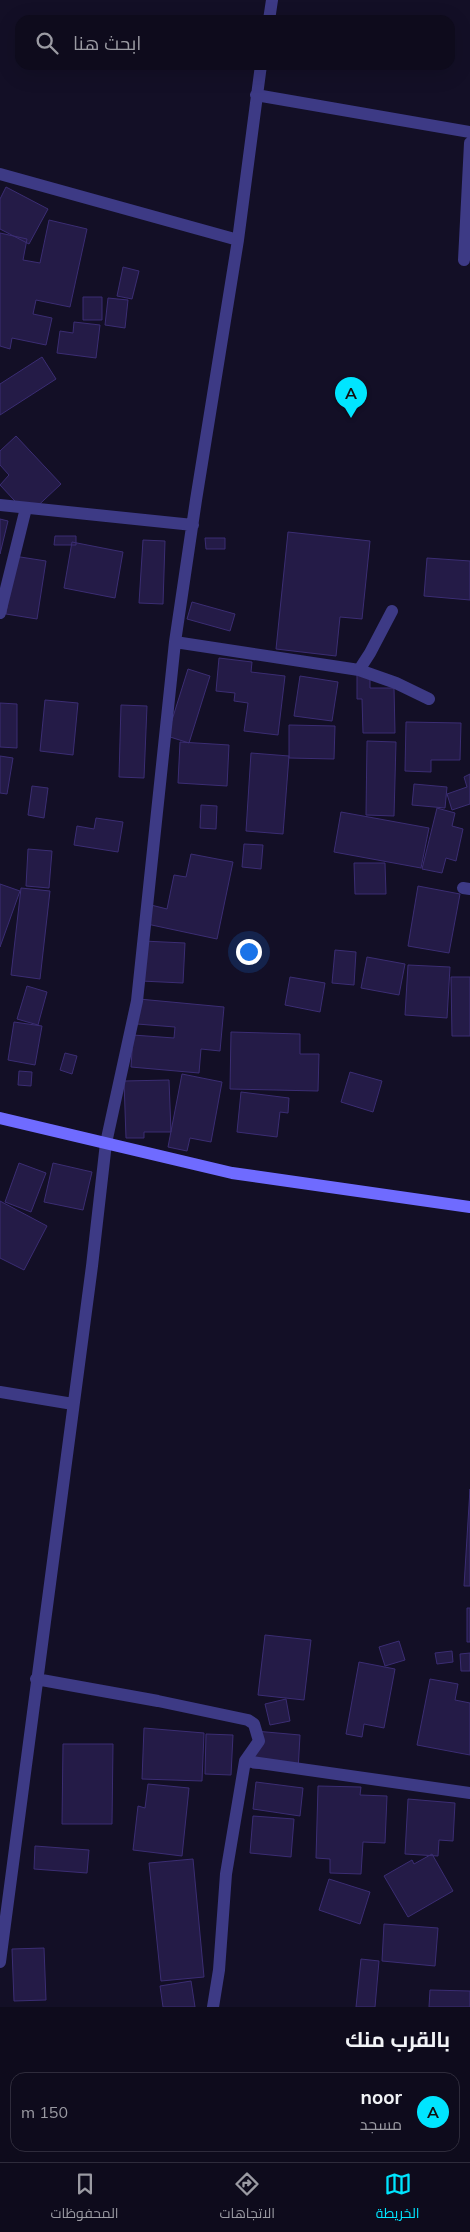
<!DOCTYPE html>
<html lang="ar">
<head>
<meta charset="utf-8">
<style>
  body { margin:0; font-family:Mulish,Cairo,sans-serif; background:#171425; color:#f1f3f6; direction:rtl }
  .you { position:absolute; left:248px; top:951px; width:18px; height:18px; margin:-12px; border:4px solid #fff; border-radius:50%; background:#1a73e8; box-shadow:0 0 0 8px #1a73e833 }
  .badge { display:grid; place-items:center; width:32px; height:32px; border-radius:50%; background:#00e5ff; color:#111; font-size:16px; font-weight:700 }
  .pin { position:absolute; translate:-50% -41px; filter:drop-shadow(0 1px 2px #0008) }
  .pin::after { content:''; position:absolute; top:26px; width:18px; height:15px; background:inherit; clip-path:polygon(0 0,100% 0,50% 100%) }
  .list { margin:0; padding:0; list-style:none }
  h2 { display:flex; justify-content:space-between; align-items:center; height:65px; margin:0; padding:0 20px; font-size:21px }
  h2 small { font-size:16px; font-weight:400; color:#9b9ba3 }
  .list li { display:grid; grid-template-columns:32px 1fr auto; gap:15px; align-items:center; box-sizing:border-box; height:80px; margin:0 10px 10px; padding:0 10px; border:1px solid #2e2b3b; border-radius:15px }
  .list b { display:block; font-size:19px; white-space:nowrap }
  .list p { margin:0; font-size:16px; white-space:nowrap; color:#9b9ba3 }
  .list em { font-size:16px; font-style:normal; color:#9b9ba3 }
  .icon { flex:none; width:28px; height:28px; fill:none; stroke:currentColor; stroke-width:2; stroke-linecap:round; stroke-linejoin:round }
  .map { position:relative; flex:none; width:470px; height:2007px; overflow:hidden; direction:ltr }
  .search { position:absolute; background:#0e0b1c; box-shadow:0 5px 20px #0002; left:15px; right:15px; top:15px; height:55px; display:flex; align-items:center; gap:12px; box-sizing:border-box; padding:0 18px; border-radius:15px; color:#9b9ba3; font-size:19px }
  .sheet { height:155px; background:#0e0b1c }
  nav { display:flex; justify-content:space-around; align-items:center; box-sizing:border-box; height:70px; border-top:1px solid #2e2b3b; background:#0e0b1c; font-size:14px; color:#9b9ba3 }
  nav a { display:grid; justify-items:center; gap:2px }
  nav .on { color:#00e5ff }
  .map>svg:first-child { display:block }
  .building { fill:#241b47; stroke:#3b2d73 }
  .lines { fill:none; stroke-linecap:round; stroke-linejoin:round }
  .street { stroke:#3d3a85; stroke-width:12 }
  .secondary { stroke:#6f6bff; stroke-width:12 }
</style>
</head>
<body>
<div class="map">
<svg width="470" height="2007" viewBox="0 0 470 2007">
  <rect width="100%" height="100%" fill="#130f26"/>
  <!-- building -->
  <path class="building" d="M 6,187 L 48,209 L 29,244 L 0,229 L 0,199 Z
    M 49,220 L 87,229 L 70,307 L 36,300 L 33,314 L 52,318 L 46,345 L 12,338 L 10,349 L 0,346 L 0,233 L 27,239 L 23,260 L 40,263 Z
    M 123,267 L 139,271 L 132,299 L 117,296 Z
    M 83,297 L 102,297 L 102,320 L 83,320 Z
    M 108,298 L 128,300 L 125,328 L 105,325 Z
    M 74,322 L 100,325 L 96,358 L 57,353 L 60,331 L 73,333 Z
    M 42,357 L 56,379 L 0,415 L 0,384 Z
    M 16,436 L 61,484 L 28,515 L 0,485 L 9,475 L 0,465 L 0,451 Z
    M 0,519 L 8,521 L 0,554 Z
    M 288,532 L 370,541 L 362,619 L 340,617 L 336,656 L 276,649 Z
    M 55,536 L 76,536 L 76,545 L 54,545 Z
    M 205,538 L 225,538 L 225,549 L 206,549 Z
    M 143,540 L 165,541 L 163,604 L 139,603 Z
    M 72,542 L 123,552 L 115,598 L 64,588 Z
    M 14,556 L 46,561 L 37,619 L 6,614 Z
    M 427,558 L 470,561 L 470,600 L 424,596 Z
    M 192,602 L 235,614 L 230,631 L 187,619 Z
    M 219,658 L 252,662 L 251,672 L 285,676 L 278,735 L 244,731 L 248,703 L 234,701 L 235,693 L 216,691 Z
    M 188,669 L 210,676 L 189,743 L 167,736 Z
    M 357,670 L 370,670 L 370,688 L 394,688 L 395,733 L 363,733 L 362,699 L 357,699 Z
    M 300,676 L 338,682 L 332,721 L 294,716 Z
    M 45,700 L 78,703 L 73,755 L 40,751 Z
    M 0,703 L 17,704 L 17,748 L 0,747 Z
    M 121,705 L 147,706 L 144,778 L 119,777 Z
    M 406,722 L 461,723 L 460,760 L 431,760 L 431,772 L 405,771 Z
    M 289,725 L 335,726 L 334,759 L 289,758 Z
    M 367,741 L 396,742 L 394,816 L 366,815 Z
    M 180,742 L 229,745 L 227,786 L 178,783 Z
    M 251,753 L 289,756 L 283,834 L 246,831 Z
    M 0,756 L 13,758 L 7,794 L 0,793 Z
    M 470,774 L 470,804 L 452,810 L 447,794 L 467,787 L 464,777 Z
    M 414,784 L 447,787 L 445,808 L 412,805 Z
    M 32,786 L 48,788 L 44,818 L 28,815 Z
    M 201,805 L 217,806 L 216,829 L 200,828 Z
    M 437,808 L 455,813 L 452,826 L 463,829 L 456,861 L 446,858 L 442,873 L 422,869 Z
    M 341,812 L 429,828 L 421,868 L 334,852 Z
    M 96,818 L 123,822 L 118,852 L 74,845 L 77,826 L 94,829 Z
    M 244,844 L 263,845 L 261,869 L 242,867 Z
    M 28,849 L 52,851 L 49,888 L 26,886 Z
    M 191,854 L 233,862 L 217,939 L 147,924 L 151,905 L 167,909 L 174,875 L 186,877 Z
    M 354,863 L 385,863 L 386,894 L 355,894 Z
    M 0,884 L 20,891 L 0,947 Z
    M 418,886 L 460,894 L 449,953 L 408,946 Z
    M 21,888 L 50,891 L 40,979 L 11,975 Z
    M 143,941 L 185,943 L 183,983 L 141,981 Z
    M 335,950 L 356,952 L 354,985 L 332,983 Z
    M 367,957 L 405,964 L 399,995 L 361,988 Z
    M 408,965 L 450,967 L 447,1018 L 405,1015 Z
    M 290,977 L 325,983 L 320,1012 L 285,1005 Z
    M 451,977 L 470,977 L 470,1036 L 452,1036 Z
    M 27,986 L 47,992 L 38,1025 L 17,1019 Z
    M 139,999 L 224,1007 L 220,1051 L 201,1049 L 199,1073 L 131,1067 L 133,1035 L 174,1038 L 175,1027 L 137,1024 Z
    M 14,1022 L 42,1026 L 35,1065 L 8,1060 Z
    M 231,1032 L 300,1034 L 300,1054 L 319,1054 L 318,1091 L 230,1089 Z
    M 65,1053 L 77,1056 L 72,1074 L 60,1070 Z
    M 19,1071 L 32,1072 L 31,1086 L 18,1085 Z
    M 350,1072 L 382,1081 L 373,1112 L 341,1102 Z
    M 182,1074 L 222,1082 L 211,1142 L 190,1138 L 187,1151 L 168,1147 Z
    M 169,1080 L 171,1132 L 144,1132 L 144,1138 L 126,1138 L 124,1081 Z
    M 241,1092 L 289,1098 L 288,1113 L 280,1112 L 277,1137 L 237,1132 Z
    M 19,1163 L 46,1173 L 31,1212 L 5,1202 Z
    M 53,1163 L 92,1172 L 83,1210 L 44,1202 Z
    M 0,1201 L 47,1226 L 24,1270 L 0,1258 Z
    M 470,1489 L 470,1586 L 464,1586 Z
    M 467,1608 L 470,1608 L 470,1642 L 467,1642 Z
    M 265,1635 L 311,1640 L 304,1700 L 258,1695 Z
    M 399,1641 L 405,1660 L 385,1666 L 379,1647 Z
    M 452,1651 L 453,1662 L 437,1664 L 435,1653 Z
    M 470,1653 L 470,1671 L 461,1671 L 460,1654 Z
    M 359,1662 L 395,1669 L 384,1728 L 364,1724 L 362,1737 L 346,1734 Z
    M 430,1679 L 458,1684 L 455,1700 L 470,1703 L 470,1755 L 417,1745 Z
    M 286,1699 L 290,1721 L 270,1725 L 265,1704 Z
    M 144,1728 L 204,1733 L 202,1781 L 142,1779 Z
    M 255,1731 L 300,1735 L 298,1771 L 252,1768 Z
    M 206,1734 L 233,1735 L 231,1775 L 205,1774 Z
    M 63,1744 L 113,1744 L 112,1824 L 62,1824 Z
    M 256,1782 L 303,1788 L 300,1816 L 253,1809 Z
    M 148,1784 L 189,1788 L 182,1856 L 133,1850 L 138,1806 L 145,1808 Z
    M 318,1786 L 361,1787 L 360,1795 L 387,1796 L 385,1843 L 363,1842 L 361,1874 L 330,1873 L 330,1859 L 316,1858 Z
    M 408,1799 L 455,1803 L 453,1841 L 439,1840 L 438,1856 L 405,1854 Z
    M 253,1816 L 294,1819 L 291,1857 L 250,1853 Z
    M 35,1846 L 89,1850 L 87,1873 L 34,1869 Z
    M 432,1854 L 453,1891 L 408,1917 L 384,1876 L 412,1860 L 414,1864 Z
    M 193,1859 L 204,1977 L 161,1981 L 149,1863 Z
    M 329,1879 L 370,1892 L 360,1924 L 319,1910 Z
    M 384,1924 L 438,1928 L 435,1966 L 382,1961 Z
    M 44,1948 L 46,2000 L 14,2001 L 12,1949 Z
    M 361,1959 L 379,1961 L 375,2007 L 356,2007 Z
    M 191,1981 L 195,2007 L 163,2007 L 160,1986 Z
    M 430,1990 L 470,1991 L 470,2007 L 429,2007 Z"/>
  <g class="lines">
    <!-- street -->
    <path class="street" d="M 269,20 L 272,0
      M 256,95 L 470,132
      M 0,174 L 238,240
      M 464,260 L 470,143
      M 0,505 L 193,525
      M 0,613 L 26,508
      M 175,642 L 359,670 L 396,683 L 429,699
      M 359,670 L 370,653 L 392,611
      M 463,888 L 470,889
      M 0,1392 L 73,1404
      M 36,1679 L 158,1701 L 248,1720 L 254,1724 L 259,1741 L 245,1761
      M 0,1962 L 92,1266 L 106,1143 L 137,1001 L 175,642 L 196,500 L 238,240 L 261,65
      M 213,2007 L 219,1970 L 226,1874 L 245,1761 L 470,1793"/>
    <!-- secondary -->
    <path class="secondary" d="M 0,1118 L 232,1173 L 470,1207"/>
  </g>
</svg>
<div class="you"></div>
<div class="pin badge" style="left:351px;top:418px">A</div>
<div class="search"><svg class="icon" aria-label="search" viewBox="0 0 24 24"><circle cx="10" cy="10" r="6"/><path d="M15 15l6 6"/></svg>ابحث هنا</div>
</div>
<section class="sheet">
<h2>بالقرب منك<small></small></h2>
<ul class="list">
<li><span class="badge">A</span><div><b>noor</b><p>مسجد</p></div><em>150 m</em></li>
</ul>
</section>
<nav>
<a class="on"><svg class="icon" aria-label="map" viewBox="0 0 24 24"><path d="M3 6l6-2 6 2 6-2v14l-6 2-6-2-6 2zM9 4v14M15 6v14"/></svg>الخريطة</a>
<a><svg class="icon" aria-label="directions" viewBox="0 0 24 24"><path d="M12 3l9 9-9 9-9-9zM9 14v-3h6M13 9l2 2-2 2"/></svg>الاتجاهات</a>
<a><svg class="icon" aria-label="saved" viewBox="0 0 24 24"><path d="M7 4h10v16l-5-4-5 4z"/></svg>المحفوظات</a>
</nav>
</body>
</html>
